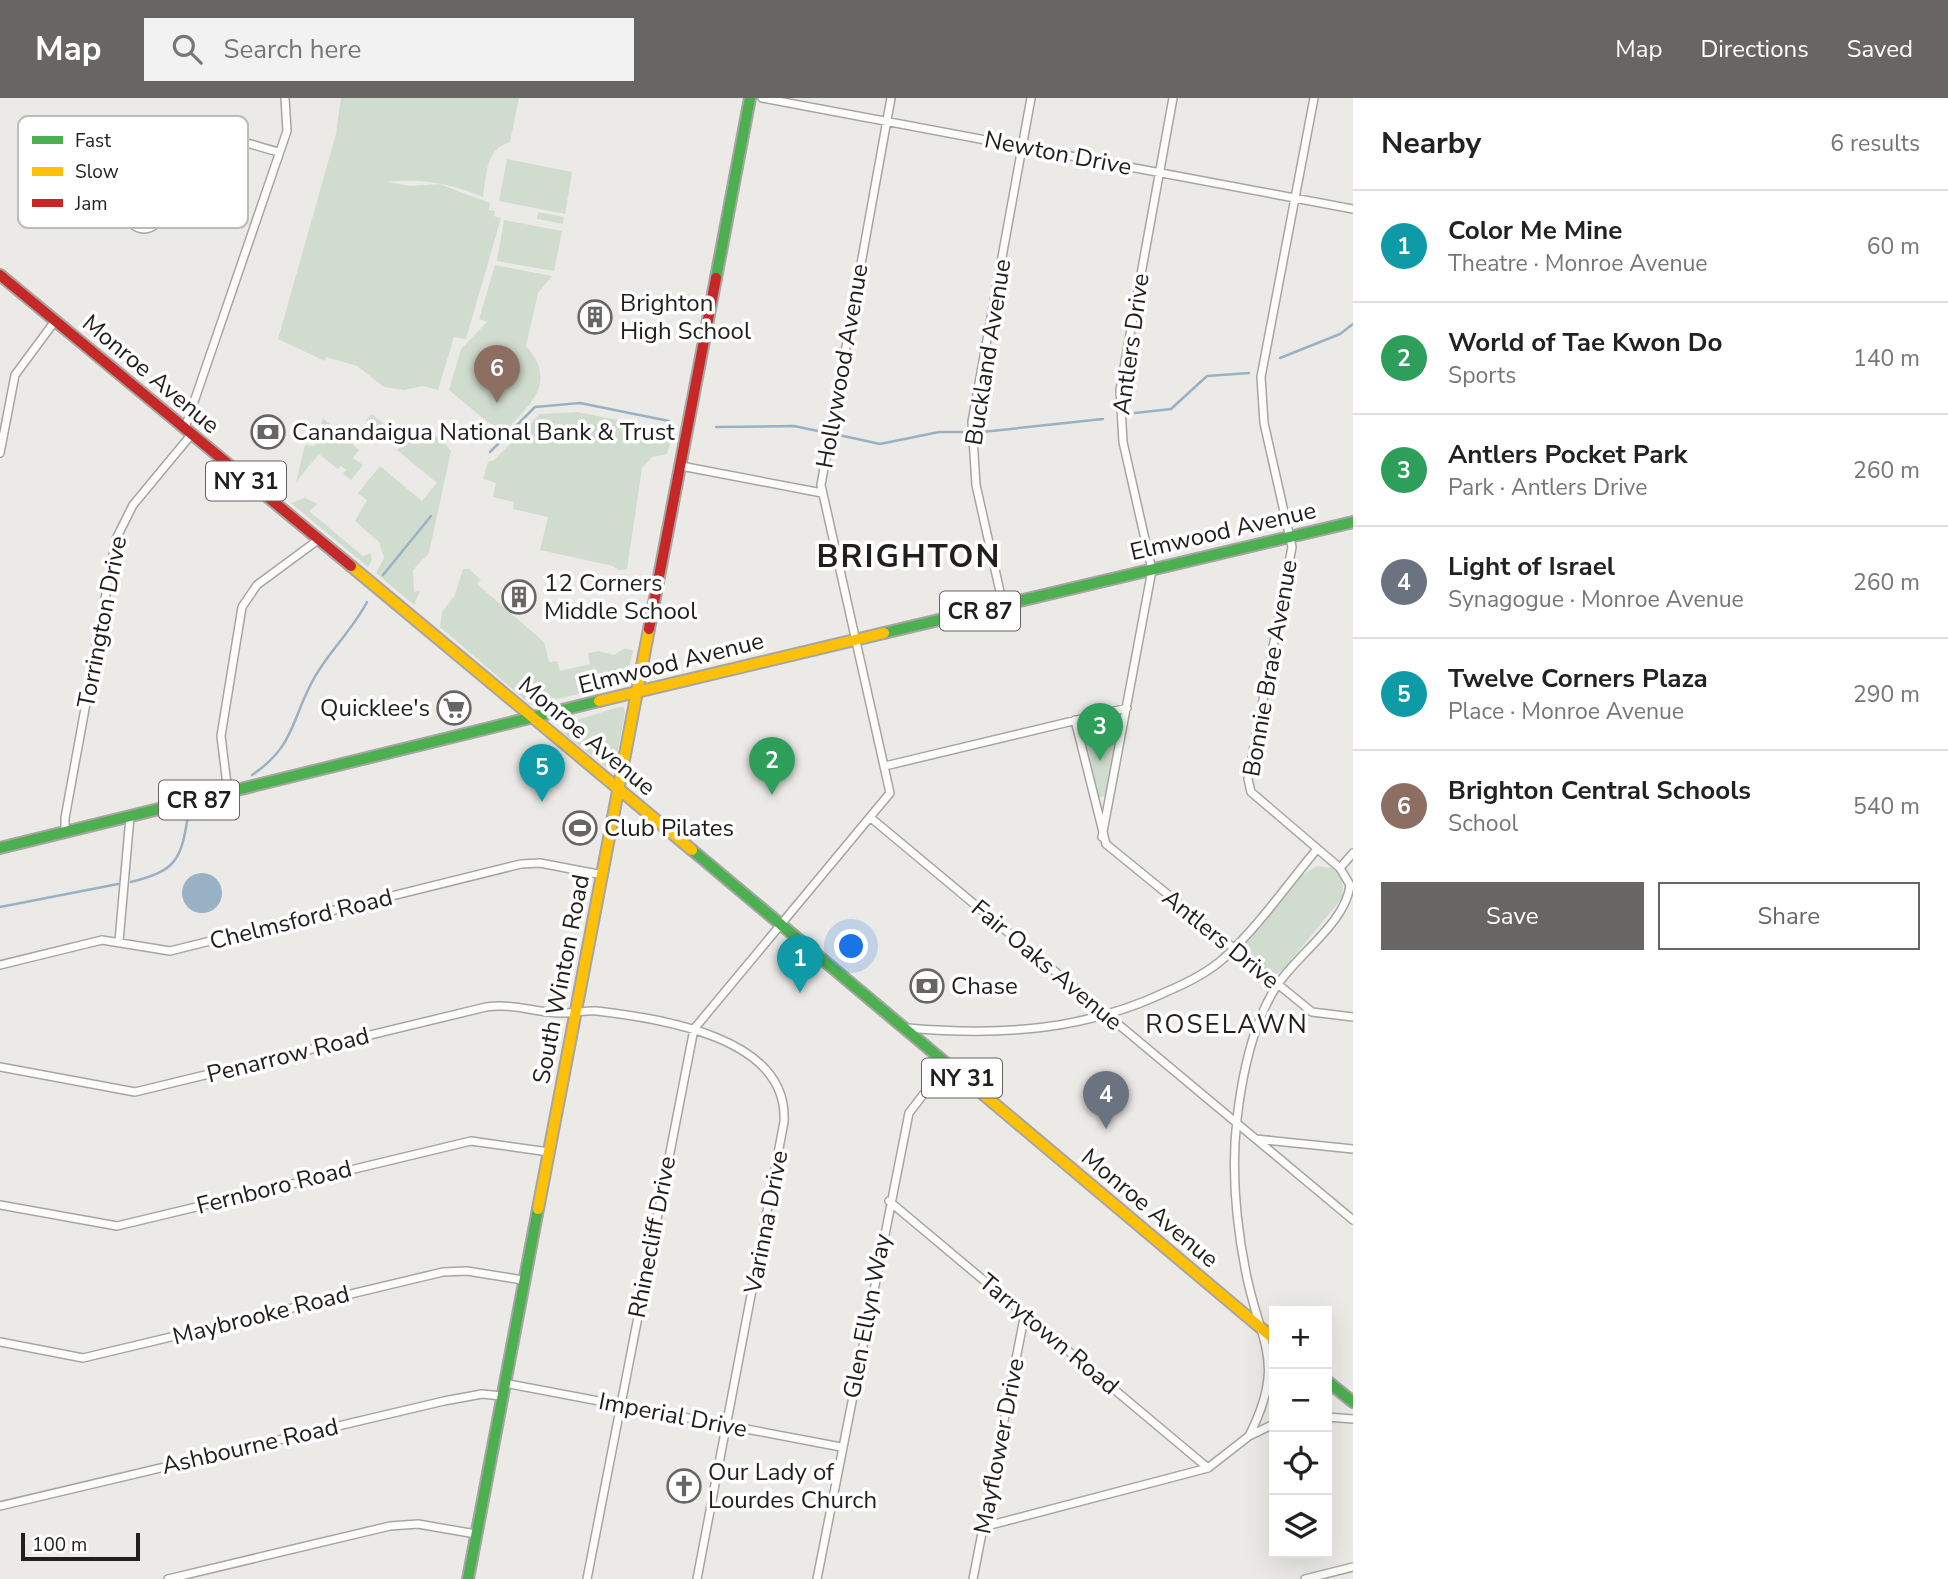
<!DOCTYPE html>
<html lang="en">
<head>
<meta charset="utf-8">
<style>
  body { margin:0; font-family:"Nunito Sans",sans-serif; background:#f2f2f2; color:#222 }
  .controls { position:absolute; right:21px; bottom:21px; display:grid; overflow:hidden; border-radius:0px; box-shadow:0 7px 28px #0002 }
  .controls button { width:63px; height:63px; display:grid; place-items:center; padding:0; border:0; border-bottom:2px solid #e0e0e0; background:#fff; color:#222; font:35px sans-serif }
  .scale { position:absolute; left:21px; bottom:18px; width:119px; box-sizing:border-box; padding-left:7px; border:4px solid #211f1d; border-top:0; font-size:19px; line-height:24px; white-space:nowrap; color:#211f1d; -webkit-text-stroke:5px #fff; paint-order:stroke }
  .you { position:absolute; left:852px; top:849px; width:24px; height:24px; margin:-18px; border:5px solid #fff; border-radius:50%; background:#1a73e8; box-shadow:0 0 0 10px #1a73e833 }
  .badge { display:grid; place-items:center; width:46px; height:46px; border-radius:50%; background:#686664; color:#fff; font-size:23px; font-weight:700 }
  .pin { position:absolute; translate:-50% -58px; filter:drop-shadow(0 2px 4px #0008) }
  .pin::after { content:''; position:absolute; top:37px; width:24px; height:21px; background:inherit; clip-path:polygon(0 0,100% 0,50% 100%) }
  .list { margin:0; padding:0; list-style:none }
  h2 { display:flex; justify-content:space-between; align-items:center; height:91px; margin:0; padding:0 28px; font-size:30px }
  h2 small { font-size:23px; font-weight:400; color:#767676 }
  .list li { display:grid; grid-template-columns:46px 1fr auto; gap:21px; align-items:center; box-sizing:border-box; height:112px; padding:0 28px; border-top:2px solid #e0e0e0 }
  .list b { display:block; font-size:26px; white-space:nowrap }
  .list p { margin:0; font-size:23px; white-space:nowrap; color:#767676 }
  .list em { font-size:23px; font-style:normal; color:#767676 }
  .actions { display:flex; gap:14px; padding:21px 28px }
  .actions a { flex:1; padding:16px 0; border:2px solid #686664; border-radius:0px; text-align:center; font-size:24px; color:#686664 }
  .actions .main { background:#686664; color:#fff }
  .icon { flex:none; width:38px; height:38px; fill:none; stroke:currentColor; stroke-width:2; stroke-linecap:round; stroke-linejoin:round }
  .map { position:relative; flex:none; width:1353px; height:1481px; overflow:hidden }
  header { display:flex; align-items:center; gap:42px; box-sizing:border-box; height:98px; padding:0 35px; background:#686664; color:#fff }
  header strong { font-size:33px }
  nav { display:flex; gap:38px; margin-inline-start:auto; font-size:24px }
  .search { width:490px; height:63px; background:#f2f2f2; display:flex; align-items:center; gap:18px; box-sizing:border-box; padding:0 24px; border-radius:0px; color:#767676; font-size:26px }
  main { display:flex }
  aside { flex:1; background:#fff }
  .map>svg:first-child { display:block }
  .green { fill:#d0dccd }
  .water { fill:#99b1c4 }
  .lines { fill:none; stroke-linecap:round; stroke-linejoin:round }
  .stream { stroke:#99b1c4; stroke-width:2.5 }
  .street-casing { stroke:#a7a5a2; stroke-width:10 }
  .fast-casing { stroke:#a7a5a2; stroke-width:14 }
  .slow-casing { stroke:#a7a5a2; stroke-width:14 }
  .jam-casing { stroke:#a7a5a2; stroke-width:14 }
  .street { stroke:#fcfcfb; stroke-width:7 }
  .fast { stroke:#4caf50; stroke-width:10 }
  .slow { stroke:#ffc107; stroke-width:10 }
  .jam { stroke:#c62828; stroke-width:10 }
  .labels { text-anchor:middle; stroke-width:7; stroke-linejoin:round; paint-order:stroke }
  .shield { fill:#fff; stroke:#646261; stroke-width:2 }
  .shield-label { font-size:23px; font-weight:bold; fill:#211f1d }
  .street-label { font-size:24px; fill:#211f1d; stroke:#fff }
  .poi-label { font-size:24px; fill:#211f1d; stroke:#fff; text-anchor:start }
  .neighbourhood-label { font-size:26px; letter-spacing:2px; fill:#211f1d; stroke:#fff }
  .district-label { font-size:32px; font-weight:bold; letter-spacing:2px; fill:#211f1d; stroke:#fff }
  .key { fill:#fff; stroke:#bcbcbb; stroke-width:2 }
  .key-label { font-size:19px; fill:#211f1d }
</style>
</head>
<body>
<header>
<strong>Map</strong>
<div class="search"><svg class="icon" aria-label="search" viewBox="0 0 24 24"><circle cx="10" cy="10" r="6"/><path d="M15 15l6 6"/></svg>Search here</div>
<nav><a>Map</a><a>Directions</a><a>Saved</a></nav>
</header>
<main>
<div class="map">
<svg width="1353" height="1481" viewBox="0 0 1353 1481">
  <rect width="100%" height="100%" fill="#eceae7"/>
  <!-- green -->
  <path class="green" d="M 341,0 L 519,0 L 510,44 C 485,52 487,75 483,99 C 451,86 423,80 388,84 L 411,88 L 439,86 L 490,105 L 489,112 L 495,113 L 494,118 L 501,120 L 466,241 L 454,239 L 438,292 L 422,288 L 404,292 L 384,289 L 357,268 L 326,259 L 325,263 L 278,241 L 336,36 Z
    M 507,61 L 572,74 L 565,116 L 499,103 Z
    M 538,114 L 564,119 L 563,126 L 537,121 Z
    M 504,122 L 562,133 L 554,173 L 497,163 Z
    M 495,167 L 552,178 L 538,195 L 526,248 C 559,285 529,308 502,336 L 449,292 L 461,251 L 487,224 L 479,221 Z
    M 577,314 L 674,333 L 667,356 L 652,359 L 642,370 L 627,471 L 618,472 L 613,468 L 540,452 L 548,419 L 513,411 L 514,404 L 493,399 L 496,385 L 483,381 L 488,364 L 494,362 L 540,316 Z
    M 372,316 L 392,332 L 387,338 L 366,322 Z
    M 323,320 L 359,352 L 353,360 L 363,367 L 351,382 L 343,376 L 346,372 L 341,368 L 338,371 L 319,356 L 296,384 L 305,347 L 315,348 Z
    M 416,328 L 420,335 L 441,340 L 451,353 L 429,455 L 413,472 L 414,494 L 420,493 L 414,507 L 376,475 L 384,460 L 379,444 L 355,423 L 367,402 L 358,395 L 380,368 L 422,403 L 437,385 L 397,352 Z
    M 305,400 L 318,406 L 309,413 L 363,458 L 370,455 L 372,462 L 368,469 L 291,405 Z
    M 463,471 L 469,471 L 481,482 L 477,486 L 544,544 L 549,564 L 557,563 L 560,573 L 590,566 L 588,555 L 599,553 L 614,557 L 624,551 L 633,552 L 625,585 L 531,607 L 440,529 L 442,514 L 455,497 Z
    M 619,609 L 624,609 L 625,615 L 615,668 L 608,671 L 561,633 L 560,627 Z
    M 1112,618 L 1119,627 L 1105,697 L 1099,700 L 1082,627 Z
    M 1317,768 L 1333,770 L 1342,778 L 1343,799 L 1282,873 L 1275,877 L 1245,853 L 1245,846 L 1302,777 Z"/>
  <!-- water -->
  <path class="water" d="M182 795a20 20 0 1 1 40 0a20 20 0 1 1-40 0Z"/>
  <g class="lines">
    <!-- stream -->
    <path class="stream" d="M 1280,260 L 1340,236 L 1353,226
      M 1135,315 L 1171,311 L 1207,278 L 1249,275
      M 716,329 L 794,328 L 818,333
      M 982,334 L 1103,321
      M 839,337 L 880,346 L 939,334 L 964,334
      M 490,354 L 535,309 L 580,305 L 669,323
      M 383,477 L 431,418
      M 252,677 C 294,649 291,623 312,584 C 327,555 352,533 367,504
      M 131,784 C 176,773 181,762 188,718 L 206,707
      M 0,809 L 118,786"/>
    <defs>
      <path id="street" d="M 762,0 L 1353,111
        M 1314,0 L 1261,279 L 1264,325 L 1292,449 L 1248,681 L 1251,694 L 1340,770
        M128 115a16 16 0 1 1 32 0a16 16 0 1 1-32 0Z
        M 150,100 C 154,84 157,66 166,53 C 189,19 247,47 279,54
        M 185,330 L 287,33 L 285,0
        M 0,355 L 15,277 L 55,223
        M 681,368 L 822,395
        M 1003,507 L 976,387 L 972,324 L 1031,0
        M 1075,622 L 1106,746 L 1312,914 L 1353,919
        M 885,668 L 1127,610
        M 228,695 L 221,638 L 242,509 L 257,487 L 318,442
        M 871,720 L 1353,1122
        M 65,734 L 65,720 L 116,441 L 133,407 L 191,337
        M 1102,739 L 1152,472 L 1123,344 L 1120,292 L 1173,0
        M 119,843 L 130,719
        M 0,867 L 102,842 L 170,853 L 521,766 L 540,765 L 603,777
        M 908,930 C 999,938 1085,933 1168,893 C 1187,885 1208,874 1223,861 C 1258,829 1287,787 1317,751
        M 0,969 L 135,994 L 486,909 C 512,905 534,914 560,915 C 572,916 585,912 597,913 C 662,921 789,939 784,1024 L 697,1481
        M 1256,1041 L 1353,1051
        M 889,1103 L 1208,1370
        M 0,1107 L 117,1128 L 471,1043 L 549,1054
        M 0,1244 L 83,1260 L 443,1174 L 467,1173 L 523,1182
        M 504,1285 L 841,1349
        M 1327,1319 L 1353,1321
        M 1249,1338 C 1287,1263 1260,1246 1246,1175 C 1236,1125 1231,1072 1237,1021 C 1242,977 1252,927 1276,889 C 1296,857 1346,825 1350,787 L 1340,770 L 1353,755
        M 0,1408 L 444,1303 L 482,1296 L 502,1298
        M 983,1429 L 1208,1370 L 1249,1338 L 1274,1326
        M 168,1481 L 390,1428 L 418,1426 L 476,1436
        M 587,1481 L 694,931 L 890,695 L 821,387 L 891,0
        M 817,1481 L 909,1015 L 946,967
        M 973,1481 L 1025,1215
        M 1305,1481 L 1353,1469"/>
      <path id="fast" d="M 716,180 L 750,0
        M 884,535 L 1353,424
        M 0,750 L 599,603
        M 692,752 L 984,997
        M 1327,1283 L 1353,1304
        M 468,1481 L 538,1111"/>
      <path id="slow" d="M 351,468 L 692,752
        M 599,603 L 884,535
        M 984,997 L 1274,1241
        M 538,1111 L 649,531"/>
      <path id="jam" d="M 0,177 L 351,468
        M 649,531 L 716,180"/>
    </defs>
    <!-- street casing -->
    <use href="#street" class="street-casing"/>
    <!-- fast casing -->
    <use href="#fast" class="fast-casing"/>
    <!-- slow casing -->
    <use href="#slow" class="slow-casing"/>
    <!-- jam casing -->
    <use href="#jam" class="jam-casing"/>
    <!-- street -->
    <use href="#street" class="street"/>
    <!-- fast -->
    <use href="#fast" class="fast"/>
    <!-- slow -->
    <use href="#slow" class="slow"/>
    <!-- jam -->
    <use href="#jam" class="jam"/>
  </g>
  <!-- icons -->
  <defs>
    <symbol id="building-ring" viewBox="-11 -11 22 22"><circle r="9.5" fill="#fff" stroke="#686664" stroke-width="1.5"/><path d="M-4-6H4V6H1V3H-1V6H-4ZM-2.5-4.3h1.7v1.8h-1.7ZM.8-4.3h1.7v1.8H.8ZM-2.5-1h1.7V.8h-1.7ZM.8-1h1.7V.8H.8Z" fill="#686664"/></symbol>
    <symbol id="bank-ring" viewBox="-11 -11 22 22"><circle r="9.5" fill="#fff" stroke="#686664" stroke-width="1.5"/><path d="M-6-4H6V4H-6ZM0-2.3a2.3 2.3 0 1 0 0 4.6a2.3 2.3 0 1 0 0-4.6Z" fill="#686664"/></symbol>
    <symbol id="supermarket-ring" viewBox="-11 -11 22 22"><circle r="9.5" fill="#fff" stroke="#686664" stroke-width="1.5"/><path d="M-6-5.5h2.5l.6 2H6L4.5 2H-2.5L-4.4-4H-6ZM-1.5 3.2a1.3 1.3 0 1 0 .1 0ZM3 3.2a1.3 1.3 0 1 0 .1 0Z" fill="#686664"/></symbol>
    <symbol id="stadium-ring" viewBox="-11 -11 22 22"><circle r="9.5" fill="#fff" stroke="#686664" stroke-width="1.5"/><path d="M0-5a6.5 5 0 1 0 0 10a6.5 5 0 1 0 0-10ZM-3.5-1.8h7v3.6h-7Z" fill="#686664"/></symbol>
    <symbol id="church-ring" viewBox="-11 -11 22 22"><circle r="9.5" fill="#fff" stroke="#686664" stroke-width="1.5"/><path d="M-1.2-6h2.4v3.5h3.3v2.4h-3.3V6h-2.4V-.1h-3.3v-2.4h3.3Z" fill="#686664"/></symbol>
  </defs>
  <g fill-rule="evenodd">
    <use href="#building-ring" x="576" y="200" width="38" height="38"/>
    <use href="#bank-ring" x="249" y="315" width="38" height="38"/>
    <use href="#building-ring" x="500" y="480" width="38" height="38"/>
    <use href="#supermarket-ring" x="435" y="591" width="38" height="38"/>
    <use href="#stadium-ring" x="561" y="711" width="38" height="38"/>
    <use href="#bank-ring" x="908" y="869" width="38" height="38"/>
    <use href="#church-ring" x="665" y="1369" width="38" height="38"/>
  </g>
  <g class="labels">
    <!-- shield labels -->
    <g class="shield">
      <rect x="206" y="363.5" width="80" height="39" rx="5"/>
      <rect x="940" y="493.5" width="80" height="39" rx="5"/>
      <rect x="159" y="682.5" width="80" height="39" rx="5"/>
      <rect x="922" y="960.5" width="80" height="39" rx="5"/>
    </g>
    <g class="shield-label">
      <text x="246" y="391">NY 31</text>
      <text x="980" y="521">CR 87</text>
      <text x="199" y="710">CR 87</text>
      <text x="962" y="988">NY 31</text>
    </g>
    <!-- street labels -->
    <g class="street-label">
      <text transform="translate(1058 55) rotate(11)" y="8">Newton Drive</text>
      <text transform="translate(1131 246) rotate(-82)" y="8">Antlers Drive</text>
      <text transform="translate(988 254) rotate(-81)" y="8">Buckland Avenue</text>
      <text transform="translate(842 268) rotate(-80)" y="8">Hollywood Avenue</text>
      <text transform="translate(151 276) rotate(40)" y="8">Monroe Avenue</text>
      <text transform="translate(1223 433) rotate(-13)" y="8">Elmwood Avenue</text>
      <text transform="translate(102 524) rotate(-79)" y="8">Torrington Drive</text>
      <text transform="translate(671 565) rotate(-14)" y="8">Elmwood Avenue</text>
      <text transform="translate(1270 570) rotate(-80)" y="8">Bonnie Brae Avenue</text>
      <text transform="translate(587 638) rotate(40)" y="8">Monroe Avenue</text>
      <text transform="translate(301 821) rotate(-14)" y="8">Chelmsford Road</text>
      <text transform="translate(1221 841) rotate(39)" y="8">Antlers Drive</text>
      <text transform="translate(1047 867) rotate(40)" y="8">Fair Oaks Avenue</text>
      <text transform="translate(561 881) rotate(-79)" y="8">South Winton Road</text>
      <text transform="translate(288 957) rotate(-14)" y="8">Penarrow Road</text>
      <text transform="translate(274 1089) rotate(-14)" y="8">Fernboro Road</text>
      <text transform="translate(1150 1110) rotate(40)" y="8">Monroe Avenue</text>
      <text transform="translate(766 1124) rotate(-79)" y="8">Varinna Drive</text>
      <text transform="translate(652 1139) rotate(-79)" y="8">Rhinecliff Drive</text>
      <text transform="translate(261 1217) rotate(-14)" y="8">Maybrooke Road</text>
      <text transform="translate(867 1218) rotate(-79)" y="8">Glen Ellyn Way</text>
      <text transform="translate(1049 1236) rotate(40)" y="8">Tarrytown Road</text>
      <text transform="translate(673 1317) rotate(11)" y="8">Imperial Drive</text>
      <text transform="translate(250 1348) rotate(-13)" y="8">Ashbourne Road</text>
      <text transform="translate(999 1348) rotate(-79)" y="8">Mayflower Drive</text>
    </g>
    <!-- poi labels -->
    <g class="poi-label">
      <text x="620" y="213">Brighton<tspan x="620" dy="28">High School</tspan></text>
      <text x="292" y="342">Canandaigua National Bank &amp; Trust</text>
      <text x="544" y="493">12 Corners<tspan x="544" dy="28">Middle School</tspan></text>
      <text x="430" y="618" text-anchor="end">Quicklee's</text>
      <text x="604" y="738">Club Pilates</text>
      <text x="951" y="896">Chase</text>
      <text x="708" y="1382">Our Lady of<tspan x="708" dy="28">Lourdes Church</tspan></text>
    </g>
    <!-- neighbourhood labels -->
    <g class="neighbourhood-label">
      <text x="1227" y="935">ROSELAWN</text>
    </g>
    <!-- district labels -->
    <g class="district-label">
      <text x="909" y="469">BRIGHTON</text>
    </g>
  </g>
  <!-- legend -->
  <rect x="18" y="18" width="230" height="112" rx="10" class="key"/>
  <rect x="32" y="38" width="31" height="8" fill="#4caf50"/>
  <rect x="32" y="69" width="31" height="9" fill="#ffc107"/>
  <rect x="32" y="101" width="31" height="8" fill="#c62828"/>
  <g class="key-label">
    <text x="75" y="49">Fast</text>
    <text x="75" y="80">Slow</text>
    <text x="75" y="112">Jam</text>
  </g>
</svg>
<div class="controls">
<button>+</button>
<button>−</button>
<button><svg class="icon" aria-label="locate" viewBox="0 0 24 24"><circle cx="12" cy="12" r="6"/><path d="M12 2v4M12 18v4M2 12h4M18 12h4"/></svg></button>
<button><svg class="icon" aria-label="layers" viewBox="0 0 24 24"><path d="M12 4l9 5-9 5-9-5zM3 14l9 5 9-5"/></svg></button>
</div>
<div class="scale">100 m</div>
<div class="you"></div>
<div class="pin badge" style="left:800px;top:895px;background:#0f9aa8">1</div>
<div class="pin badge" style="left:772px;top:697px;background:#2e9e5b">2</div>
<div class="pin badge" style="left:1100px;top:663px;background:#2e9e5b">3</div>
<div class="pin badge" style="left:1106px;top:1031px;background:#6b7280">4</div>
<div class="pin badge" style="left:542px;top:704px;background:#0f9aa8">5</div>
<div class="pin badge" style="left:497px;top:305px;background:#8d6e63">6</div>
</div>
<aside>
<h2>Nearby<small>6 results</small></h2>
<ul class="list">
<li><span class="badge" style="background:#0f9aa8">1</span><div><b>Color Me Mine</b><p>Theatre · Monroe Avenue</p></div><em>60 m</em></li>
<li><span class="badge" style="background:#2e9e5b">2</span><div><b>World of Tae Kwon Do</b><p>Sports</p></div><em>140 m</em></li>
<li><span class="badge" style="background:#2e9e5b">3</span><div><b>Antlers Pocket Park</b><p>Park · Antlers Drive</p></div><em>260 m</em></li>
<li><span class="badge" style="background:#6b7280">4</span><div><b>Light of Israel</b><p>Synagogue · Monroe Avenue</p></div><em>260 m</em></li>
<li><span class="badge" style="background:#0f9aa8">5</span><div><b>Twelve Corners Plaza</b><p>Place · Monroe Avenue</p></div><em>290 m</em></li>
<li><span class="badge" style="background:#8d6e63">6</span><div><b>Brighton Central Schools</b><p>School</p></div><em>540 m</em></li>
</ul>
<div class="actions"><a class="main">Save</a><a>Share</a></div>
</aside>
</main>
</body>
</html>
